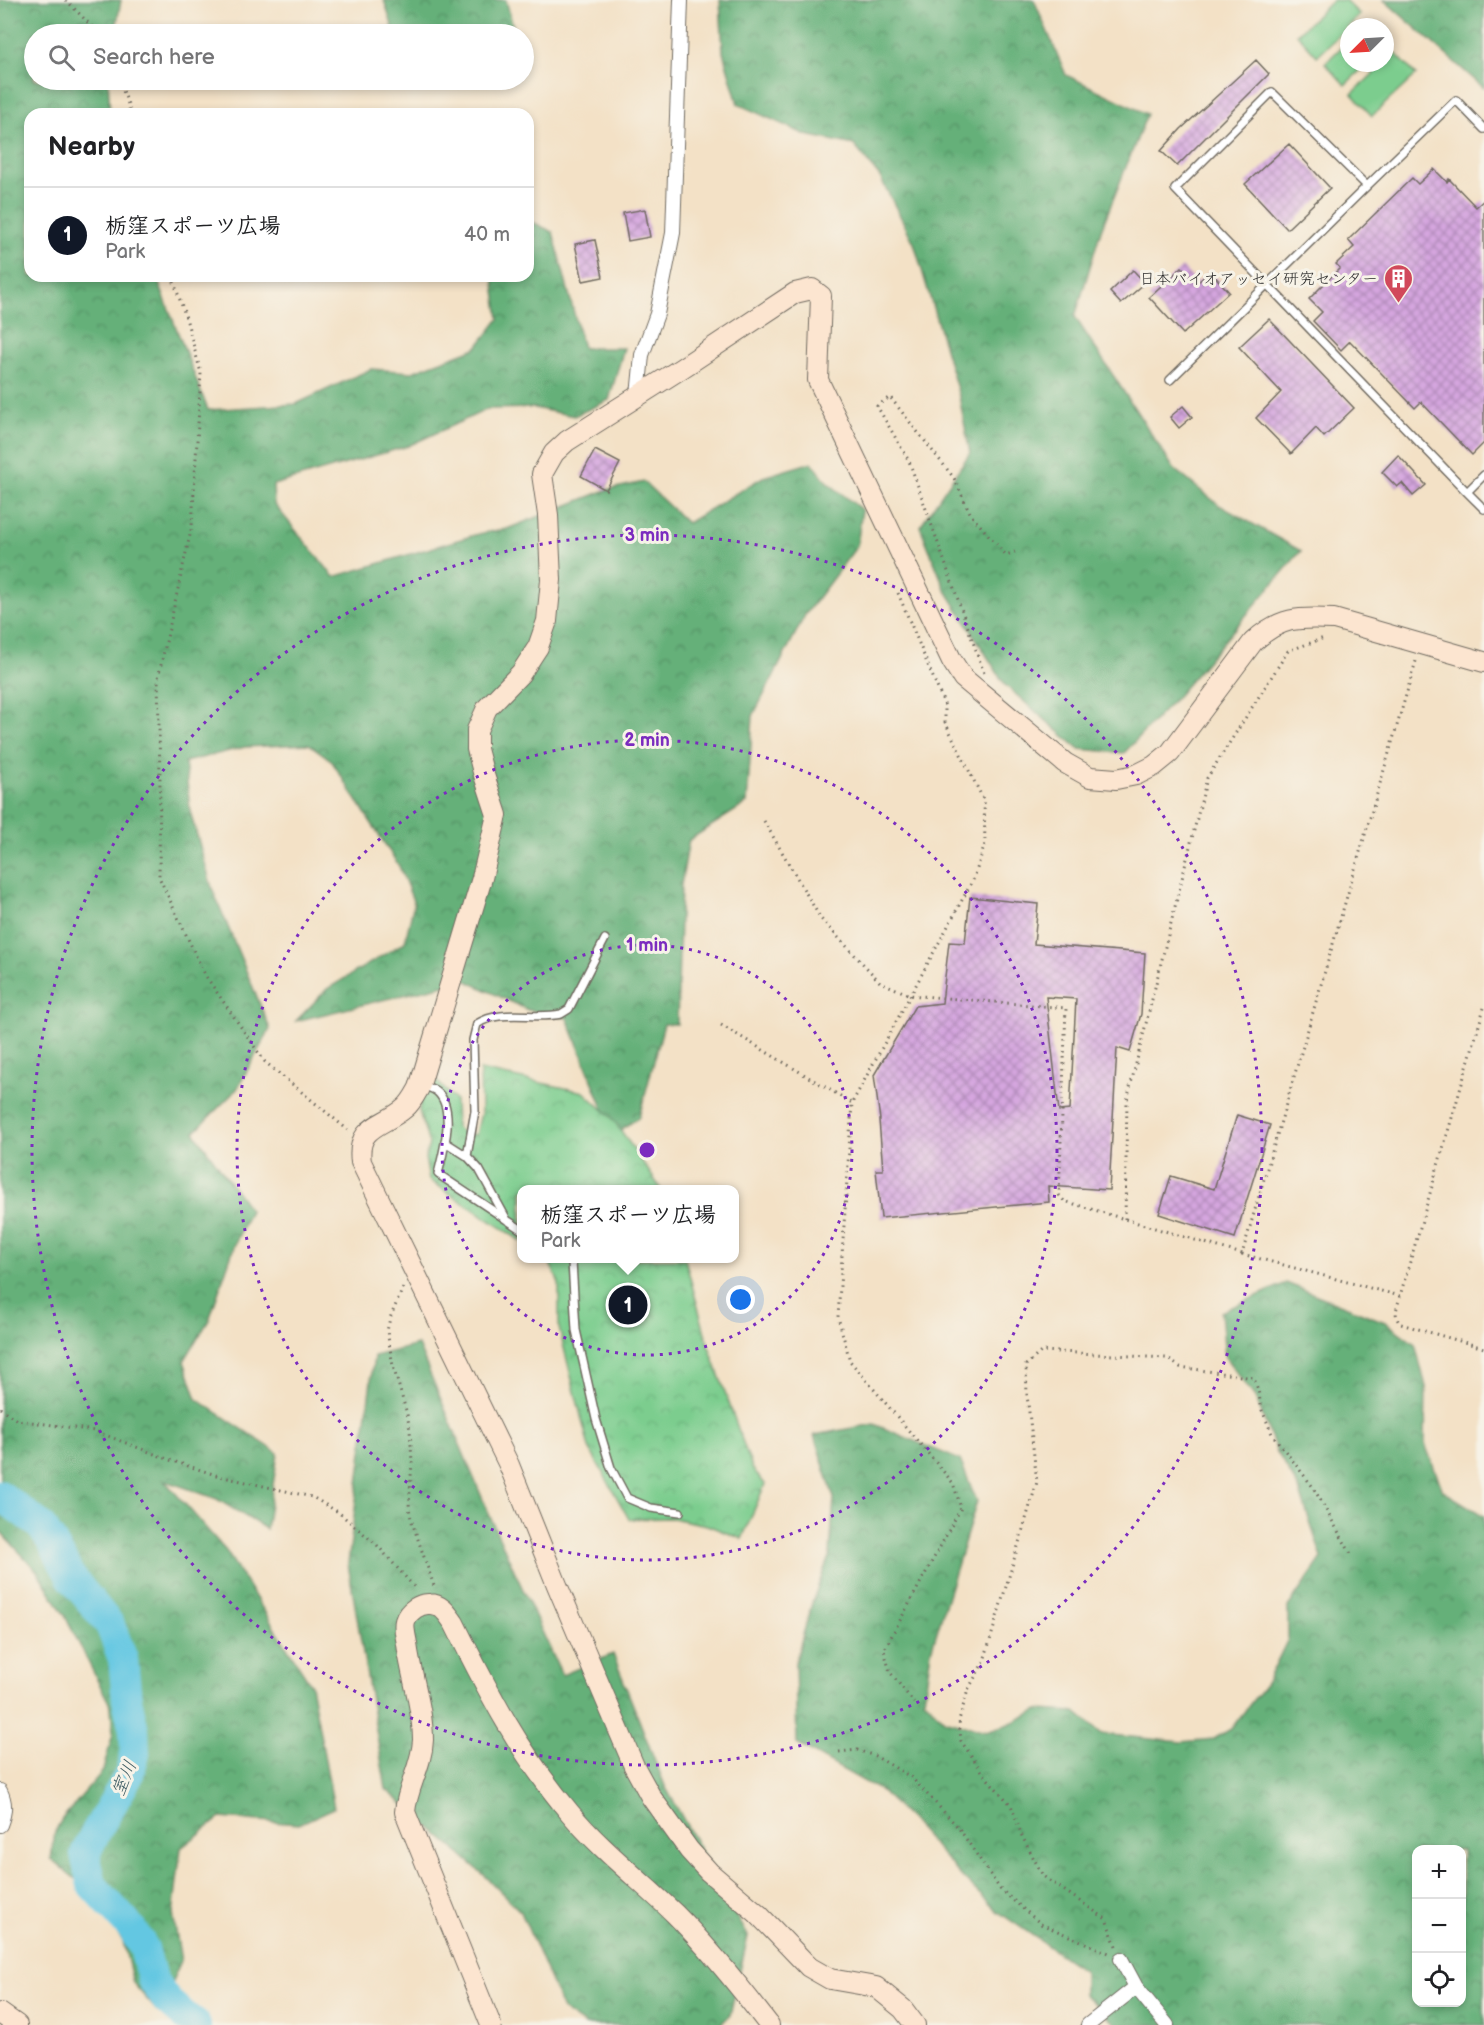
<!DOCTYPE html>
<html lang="en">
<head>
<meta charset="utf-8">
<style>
  body { margin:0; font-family:"Balsamiq Sans","Klee One",sans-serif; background:#f2f2f2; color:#202124 }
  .controls { position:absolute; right:18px; bottom:18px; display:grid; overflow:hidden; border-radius:12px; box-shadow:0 3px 9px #0003 }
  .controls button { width:54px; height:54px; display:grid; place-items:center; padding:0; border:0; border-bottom:2px solid #e0e0e0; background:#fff; color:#202124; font:30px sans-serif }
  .compass { position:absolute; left:1340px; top:18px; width:54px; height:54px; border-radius:50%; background:#fff; box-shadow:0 3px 9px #0003; rotate:246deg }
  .you { position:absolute; left:741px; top:1300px; width:21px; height:21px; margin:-15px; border:4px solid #fff; border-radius:50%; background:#1a73e8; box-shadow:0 0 0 9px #1a73e833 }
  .badge { display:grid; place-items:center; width:39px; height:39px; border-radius:50%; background:#111827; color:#fff; font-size:20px; font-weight:700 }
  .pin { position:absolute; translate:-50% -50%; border:3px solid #fff; box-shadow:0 2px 6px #0006 }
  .popup { position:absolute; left:517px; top:1185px; width:222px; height:78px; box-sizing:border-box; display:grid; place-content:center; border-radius:12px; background:#fff; filter:drop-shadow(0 2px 4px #0005); font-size:20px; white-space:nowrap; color:#757577 }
  .popup b { font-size:22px; color:#202124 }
  .popup::after { content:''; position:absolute; left:50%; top:100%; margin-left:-12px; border:12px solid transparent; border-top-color:#fff }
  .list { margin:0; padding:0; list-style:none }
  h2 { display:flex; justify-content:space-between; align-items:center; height:78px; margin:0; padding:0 24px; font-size:26px }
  h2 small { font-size:20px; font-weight:400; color:#757577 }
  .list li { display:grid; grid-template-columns:39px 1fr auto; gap:18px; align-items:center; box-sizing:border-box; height:96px; padding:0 24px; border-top:2px solid #e0e0e0 }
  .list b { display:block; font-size:22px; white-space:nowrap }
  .list p { margin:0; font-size:20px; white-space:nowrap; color:#757577 }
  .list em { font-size:20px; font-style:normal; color:#757577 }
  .icon { flex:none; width:33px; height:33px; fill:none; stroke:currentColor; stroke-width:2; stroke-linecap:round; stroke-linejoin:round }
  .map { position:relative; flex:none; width:1484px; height:2025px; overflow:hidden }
  .search { position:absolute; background:#fff; box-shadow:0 3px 9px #0003; left:24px; top:24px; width:510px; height:66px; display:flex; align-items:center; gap:15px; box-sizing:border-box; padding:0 21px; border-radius:33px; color:#757577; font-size:22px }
  .panel { position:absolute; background:#fff; box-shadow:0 3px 9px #0003; left:24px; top:108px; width:510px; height:174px; border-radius:18px }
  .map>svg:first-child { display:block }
  .forest { fill:url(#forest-crowns); stroke:#486e52; stroke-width:1.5; fill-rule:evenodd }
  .park { fill:url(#park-crowns); stroke:#547c5c; stroke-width:1.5 }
  .pitch { fill:#7ccd8e; stroke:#547c5c; stroke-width:1.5 }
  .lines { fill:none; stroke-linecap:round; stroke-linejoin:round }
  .river { stroke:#64c7e2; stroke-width:30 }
  .building { fill:url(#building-cross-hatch); fill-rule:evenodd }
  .lane-casing { stroke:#716b61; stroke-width:10 }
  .street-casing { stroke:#716b61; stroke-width:16 }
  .secondary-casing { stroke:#716b61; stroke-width:22 }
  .path { stroke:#716b61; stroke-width:3; stroke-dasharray:1.5 4.5; stroke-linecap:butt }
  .lane { stroke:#fff; stroke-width:7 }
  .street { stroke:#fff; stroke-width:14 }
  .secondary { stroke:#fce5d0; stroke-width:20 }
  .ring { fill:none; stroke:#7b2cbf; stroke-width:3; stroke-dasharray:3 6 }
  .labels { text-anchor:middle; stroke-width:6; stroke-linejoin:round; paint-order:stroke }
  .poi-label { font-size:16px; fill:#2b2b2b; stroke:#f7f3e8; text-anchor:end }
  .water-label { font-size:18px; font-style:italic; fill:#3c5a62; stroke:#f7f3e8 }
  .centre { fill:#7b2cbf; stroke:#f7f3e8; stroke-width:3 }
  .ring-label { font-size:18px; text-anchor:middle; font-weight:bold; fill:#7b2cbf; stroke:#f7f3e8; stroke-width:6; stroke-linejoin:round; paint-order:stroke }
</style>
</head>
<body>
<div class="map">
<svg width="1484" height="2025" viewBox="0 0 1484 2025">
  <defs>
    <pattern id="forest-crowns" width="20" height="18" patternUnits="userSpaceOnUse" patternTransform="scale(1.5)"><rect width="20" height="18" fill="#65b079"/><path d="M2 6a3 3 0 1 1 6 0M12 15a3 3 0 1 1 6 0" fill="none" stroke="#538f63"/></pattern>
    <pattern id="park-crowns" width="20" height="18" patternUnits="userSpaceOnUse" patternTransform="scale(1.5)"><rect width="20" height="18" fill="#7ccd8e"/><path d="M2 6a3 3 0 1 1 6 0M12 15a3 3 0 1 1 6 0" fill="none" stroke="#6bb07b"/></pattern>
    <pattern id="building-cross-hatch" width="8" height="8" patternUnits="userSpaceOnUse" patternTransform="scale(1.5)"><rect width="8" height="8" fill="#d5a6df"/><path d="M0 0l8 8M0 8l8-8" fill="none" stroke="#ad87b5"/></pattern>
  </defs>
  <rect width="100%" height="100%" fill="#f7f3e8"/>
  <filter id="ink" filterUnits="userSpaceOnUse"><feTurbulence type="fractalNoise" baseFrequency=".0167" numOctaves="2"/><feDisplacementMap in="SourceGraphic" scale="12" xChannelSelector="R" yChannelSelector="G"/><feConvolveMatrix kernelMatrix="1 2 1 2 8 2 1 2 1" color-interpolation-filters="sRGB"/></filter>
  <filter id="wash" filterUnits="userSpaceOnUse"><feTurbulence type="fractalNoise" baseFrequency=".008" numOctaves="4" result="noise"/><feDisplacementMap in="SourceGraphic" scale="24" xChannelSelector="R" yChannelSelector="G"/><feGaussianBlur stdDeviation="1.35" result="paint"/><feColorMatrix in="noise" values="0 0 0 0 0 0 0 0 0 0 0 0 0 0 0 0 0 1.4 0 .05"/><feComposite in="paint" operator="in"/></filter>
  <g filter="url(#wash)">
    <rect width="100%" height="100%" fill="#f3e1c6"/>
    <!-- forest -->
    <path class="forest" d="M 0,0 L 121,0 L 115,34 L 34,34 L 34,80 L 108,80 L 110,114 L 30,114 L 30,276 L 156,276 L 208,410 L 296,404 L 371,369 L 412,372 L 476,348 L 499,319 L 493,276 L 528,276 L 528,220 L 553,232 L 583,348 L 624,348 L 609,400 L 574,416 L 534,408 L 488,409 L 408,446 L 273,485 L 274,504 L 334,577 L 478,534 L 507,529 L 606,490 L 644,482 L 687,523 L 763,477 L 812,462 L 827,482 L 862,510 L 857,546 L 805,615 L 753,716 L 747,803 L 689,840 L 681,885 L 677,1024 L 664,1024 L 639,1117 L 614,1135 L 567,1018 L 528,1010 L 465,980 L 296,1021 L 327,989 L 405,942 L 414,903 L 399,866 L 331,760 L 309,744 L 245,747 L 185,762 L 190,811 L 212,888 L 270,1029 L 237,1089 L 194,1132 L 250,1210 L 235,1244 L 209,1320 L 184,1361 L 197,1399 L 278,1453 L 266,1529 L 217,1499 L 164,1480 L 226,1551 L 311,1685 L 334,1808 L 299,1824 L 220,1818 L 181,1848 L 173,1914 L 181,1961 L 158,2012 L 133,1983 L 123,1941 L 78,1881 L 51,1859 L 55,1832 L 62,1819 L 103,1771 L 113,1733 L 111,1707 L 64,1614 L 37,1571 L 0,1531 Z
      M 384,0 L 506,0 L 515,34 L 393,34 L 392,25 Z
      M 720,0 L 1034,0 L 1066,75 L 1147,114 L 1101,230 L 1075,317 L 1174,469 L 1219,505 L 1301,551 L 1172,702 L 1124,753 L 1079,749 L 1005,685 L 945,589 L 920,526 L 970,453 L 959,396 L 914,243 L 880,177 L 854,145 L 806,135 L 738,104 L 723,52 Z
      M 1384,0 L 1484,0 L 1484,88 Z
      M 1286,1283 L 1385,1322 L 1415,1344 L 1426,1387 L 1425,1444 L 1443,1491 L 1484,1516 L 1484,2025 L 1117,2025 L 1084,1994 L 1084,1971 L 997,1911 L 963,1878 L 910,1819 L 881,1791 L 797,1744 L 795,1663 L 812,1603 L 830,1554 L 834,1498 L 814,1435 L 874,1424 L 960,1460 L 977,1501 L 931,1651 L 924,1699 L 944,1720 L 986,1731 L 1009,1724 L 1038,1710 L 1076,1712 L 1102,1734 L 1181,1742 L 1214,1739 L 1231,1729 L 1267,1682 L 1288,1639 L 1288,1607 L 1322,1558 L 1299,1489 L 1277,1452 L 1255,1397 L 1225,1357 L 1221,1312 ZM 1416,1850 L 1462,1850 L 1462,2002 L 1416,2002 Z
      M 418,1345 L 494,1526 L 562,1675 L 613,1654 L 665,1786 L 748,1936 L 730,2015 L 720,2025 L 585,2025 L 563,2010 L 521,1912 L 484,1875 L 386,1789 L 348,1564 L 374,1356 Z"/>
    <!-- park -->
    <path class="park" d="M 480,1070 L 584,1092 L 613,1119 L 661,1189 L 522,1190 L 521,1241 L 429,1180 L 425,1158 L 429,1144 L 419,1111 L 421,1098 L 430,1074 L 455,1100 L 456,1127 L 462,1132 L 476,1135 L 481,1113 Z
      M 548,1259 L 685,1259 L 708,1344 L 752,1468 L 765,1484 L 742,1539 L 707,1525 L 672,1518 L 629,1519 L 589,1448 L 559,1328 L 559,1283 Z"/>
    <!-- pitch -->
    <path class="pitch" d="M 1333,0 L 1345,0 L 1360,15 L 1317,56 L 1297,34 Z
      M 1349,40 L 1349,63 L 1368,63 L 1345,85 L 1325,63 Z
      M 1395,53 L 1416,75 L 1372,116 L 1352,94 Z"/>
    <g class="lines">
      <!-- river -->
      <path class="river" d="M 0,1495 L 40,1525 L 52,1542 L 71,1577 L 110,1625 L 123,1659 L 127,1700 L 134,1730 L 135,1754 L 128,1777 L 97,1830 L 85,1854 L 92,1885 L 133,1930 L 144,1948 L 152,1979 L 167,2001 L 196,2025"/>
    </g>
    <g id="blocks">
      <!-- building -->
      <path class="building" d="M 1256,60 L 1269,74 L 1177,166 L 1161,151 L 1181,129 Z
        M 1289,144 L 1330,188 L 1287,229 L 1245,184 Z
        M 1434,169 L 1447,182 L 1449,179 L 1476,207 L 1484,200 L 1484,443 L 1472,455 L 1421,402 L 1415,408 L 1350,341 L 1341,350 L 1313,321 L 1322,312 L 1309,299 L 1340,268 L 1336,264 L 1354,247 L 1348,240 L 1412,178 L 1418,184 Z
        M 645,209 L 650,237 L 628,241 L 623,213 Z
        M 595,240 L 603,277 L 583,281 L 575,244 Z
        M 1182,267 L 1197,283 L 1210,271 L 1229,292 L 1183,334 L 1149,297 Z
        M 1133,270 L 1145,283 L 1121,304 L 1110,292 Z
        M 1269,319 L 1354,408 L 1324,437 L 1316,428 L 1291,454 L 1256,418 L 1281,392 L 1239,347 Z
        M 1183,406 L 1192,417 L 1179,428 L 1170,417 Z
        M 595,450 L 620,463 L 606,490 L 581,476 Z
        M 1398,455 L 1426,485 L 1413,496 L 1402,483 L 1397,487 L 1382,472 Z
        M 970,897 L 1038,904 L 1034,944 L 1145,953 L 1141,1014 L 1130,1052 L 1117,1048 L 1109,1190 L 1048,1186 L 1049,1202 L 881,1218 L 876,1170 L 883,1170 L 879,1120 L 880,1120 L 874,1075 L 915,1006 L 942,1003 L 949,942 L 965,943 ZM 1046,997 L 1076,999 L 1070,1110 L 1059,1111 Z
        M 1237,1115 L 1270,1125 L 1235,1238 L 1159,1214 L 1171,1176 L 1214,1189 Z"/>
    </g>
  </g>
  <g filter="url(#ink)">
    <use href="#blocks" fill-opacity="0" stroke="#716b61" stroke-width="1.5"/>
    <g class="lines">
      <defs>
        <path id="lane" d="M 1367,186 L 1456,100 L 1484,129
          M 1170,380 L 1367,186 L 1272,92 L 1175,189 L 1467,492 L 1484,509
          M 1467,492 L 1484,475
          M 423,1085 C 427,1087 432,1088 436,1091 C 457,1107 443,1153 438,1174 L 522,1230
          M 445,1142 L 467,1156 L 479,1169 L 507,1220
          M 467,1156 L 475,1111 L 473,1040 L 477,1024 C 501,1008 534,1020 561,1014 L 569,1009 L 605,939
          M 566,1258 L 572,1262 L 576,1330 L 596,1419 L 611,1468 L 627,1498 L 651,1508 L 680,1512"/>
        <path id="street" d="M 638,396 L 642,355 L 657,314 L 673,233 L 681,0
          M 0,1791 C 6,1803 5,1812 0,1825
          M 1121,1959 L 1136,1987 L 1167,2025
          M 1088,2025 L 1136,1987"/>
        <path id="secondary" d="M 0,2013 L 17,2025
          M 491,2025 L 405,1812 C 407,1787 422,1766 423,1740 C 423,1708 411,1676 407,1644 C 406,1637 403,1628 405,1621 C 408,1611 420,1603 430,1604 C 442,1604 448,1615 454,1623 C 488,1692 520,1754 570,1813 C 601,1850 640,1880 675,1914 C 709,1948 740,1987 769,2025
          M 915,2025 L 903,2009 L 876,1987 L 830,1979 L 809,1967 L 758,1914 L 709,1872 L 689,1850 L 651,1797 L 634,1766 L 557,1585 L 509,1465 L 361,1162 C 356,1125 383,1127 405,1108 C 411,1103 415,1095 419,1088 L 482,878 L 497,815 L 483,772 L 477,749 L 477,730 L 487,708 L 521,673 L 538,647 L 547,621 L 551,580 L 548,515 L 542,474 L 554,453 L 567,441 L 682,368 L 795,293 L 812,289 L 821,296 L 818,380 L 952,661 L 963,678 L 1065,763 L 1090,777 L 1116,779 L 1136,775 L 1154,766 L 1170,753 L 1253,642 C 1280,617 1298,617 1334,619 L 1484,662"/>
      </defs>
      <!-- lane casing -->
      <use href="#lane" class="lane-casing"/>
      <!-- street casing -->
      <use href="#street" class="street-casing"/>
      <!-- secondary casing -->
      <use href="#secondary" class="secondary-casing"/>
      <!-- path -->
      <path class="path" d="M 66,0 L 99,34
        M 119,80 L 128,104 L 130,114
        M 172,276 L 186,318 L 201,373 L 192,526 L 158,678 L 160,778 L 159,877 L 205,975 L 265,1062 L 348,1130
        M 898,593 L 945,706 L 945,722 L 984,801 L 985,844 L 974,878 L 852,1103 L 838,1317 L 850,1361 L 953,1483 L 961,1508 L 884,1650 L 890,1672 L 914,1703
        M 984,673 L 909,461 L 877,406 L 890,397 L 954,478 L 971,515 L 1006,555 L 1015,552
        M 764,821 L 821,919 L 880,982 L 910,995 L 1066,1008 L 1059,1195 L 1064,1201 L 1242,1254 L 1416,661
        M 721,1025 L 852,1103
        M 1125,1219 L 1127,1100 L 1207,778 L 1288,651 L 1324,638
        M 1242,1254 L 1400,1296 L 1484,1008
        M 403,1288 L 390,1318 L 387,1331 L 393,1366 L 407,1414 L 410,1430 L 412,1462 L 409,1507 L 411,1519 L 434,1586
        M 1400,1296 C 1398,1306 1392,1316 1401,1324 L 1484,1348
        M 0,1408 L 17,1420 L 95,1431 L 170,1460 L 219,1476 L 312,1497 L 338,1512 L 377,1545 L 416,1589
        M 839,1752 L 857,1750 L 875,1756 L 911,1777 L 958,1827 L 1000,1889 L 1041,1924 L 1109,1953
        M 1116,1946 L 1106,1919 L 1043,1876 L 1022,1836 L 1011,1805 L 986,1777 L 961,1741 L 959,1720 L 968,1690 L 984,1661 L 1037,1482 L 1027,1395 L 1026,1365 L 1042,1351 L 1166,1358 L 1180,1367 L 1254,1378 L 1258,1390 L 1262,1410 L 1272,1434 L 1313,1487 L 1351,1554"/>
      <!-- lane -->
      <use href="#lane" class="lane"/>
      <!-- street -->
      <use href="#street" class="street"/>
      <!-- secondary -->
      <use href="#secondary" class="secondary"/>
    </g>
  </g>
  <!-- distance rings -->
  <g class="ring">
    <circle cx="647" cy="1150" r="205"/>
    <circle cx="647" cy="1150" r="410"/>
    <circle cx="647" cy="1150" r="615"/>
  </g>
  <!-- icons -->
  <defs>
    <symbol id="building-pin" viewBox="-11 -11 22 30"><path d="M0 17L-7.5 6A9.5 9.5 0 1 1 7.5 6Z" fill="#d1495b" stroke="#f7f3e8"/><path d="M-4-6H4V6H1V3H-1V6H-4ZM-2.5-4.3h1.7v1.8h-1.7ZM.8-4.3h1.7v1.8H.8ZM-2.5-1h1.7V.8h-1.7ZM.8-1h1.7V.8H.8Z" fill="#fff"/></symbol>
  </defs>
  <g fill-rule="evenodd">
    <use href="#building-pin" x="1382" y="262" width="33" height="45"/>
  </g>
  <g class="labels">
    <!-- poi labels -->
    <g class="poi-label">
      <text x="1378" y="284">日本バイオアッセイ研究センター</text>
    </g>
    <!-- water labels -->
    <g class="water-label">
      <text transform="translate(124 1778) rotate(-67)" y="6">室川</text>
    </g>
  </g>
  <circle cx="647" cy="1150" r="9" class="centre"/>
  <g class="ring-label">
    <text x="647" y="541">3 min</text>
    <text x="647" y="746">2 min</text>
    <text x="647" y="951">1 min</text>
  </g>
</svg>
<div class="controls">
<button>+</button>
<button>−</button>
<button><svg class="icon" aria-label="locate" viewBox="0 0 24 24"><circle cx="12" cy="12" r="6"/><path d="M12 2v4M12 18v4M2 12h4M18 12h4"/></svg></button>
</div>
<svg class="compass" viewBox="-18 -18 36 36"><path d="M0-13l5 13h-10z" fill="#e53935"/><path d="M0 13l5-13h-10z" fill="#757577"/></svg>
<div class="you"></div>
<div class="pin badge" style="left:628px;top:1305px">1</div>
<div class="popup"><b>栃窪スポーツ広場</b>Park</div>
<div class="search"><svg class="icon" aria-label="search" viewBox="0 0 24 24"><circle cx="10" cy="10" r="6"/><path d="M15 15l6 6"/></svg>Search here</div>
<section class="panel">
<h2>Nearby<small></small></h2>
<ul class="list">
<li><span class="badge">1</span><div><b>栃窪スポーツ広場</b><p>Park</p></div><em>40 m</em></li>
</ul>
</section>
</div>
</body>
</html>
